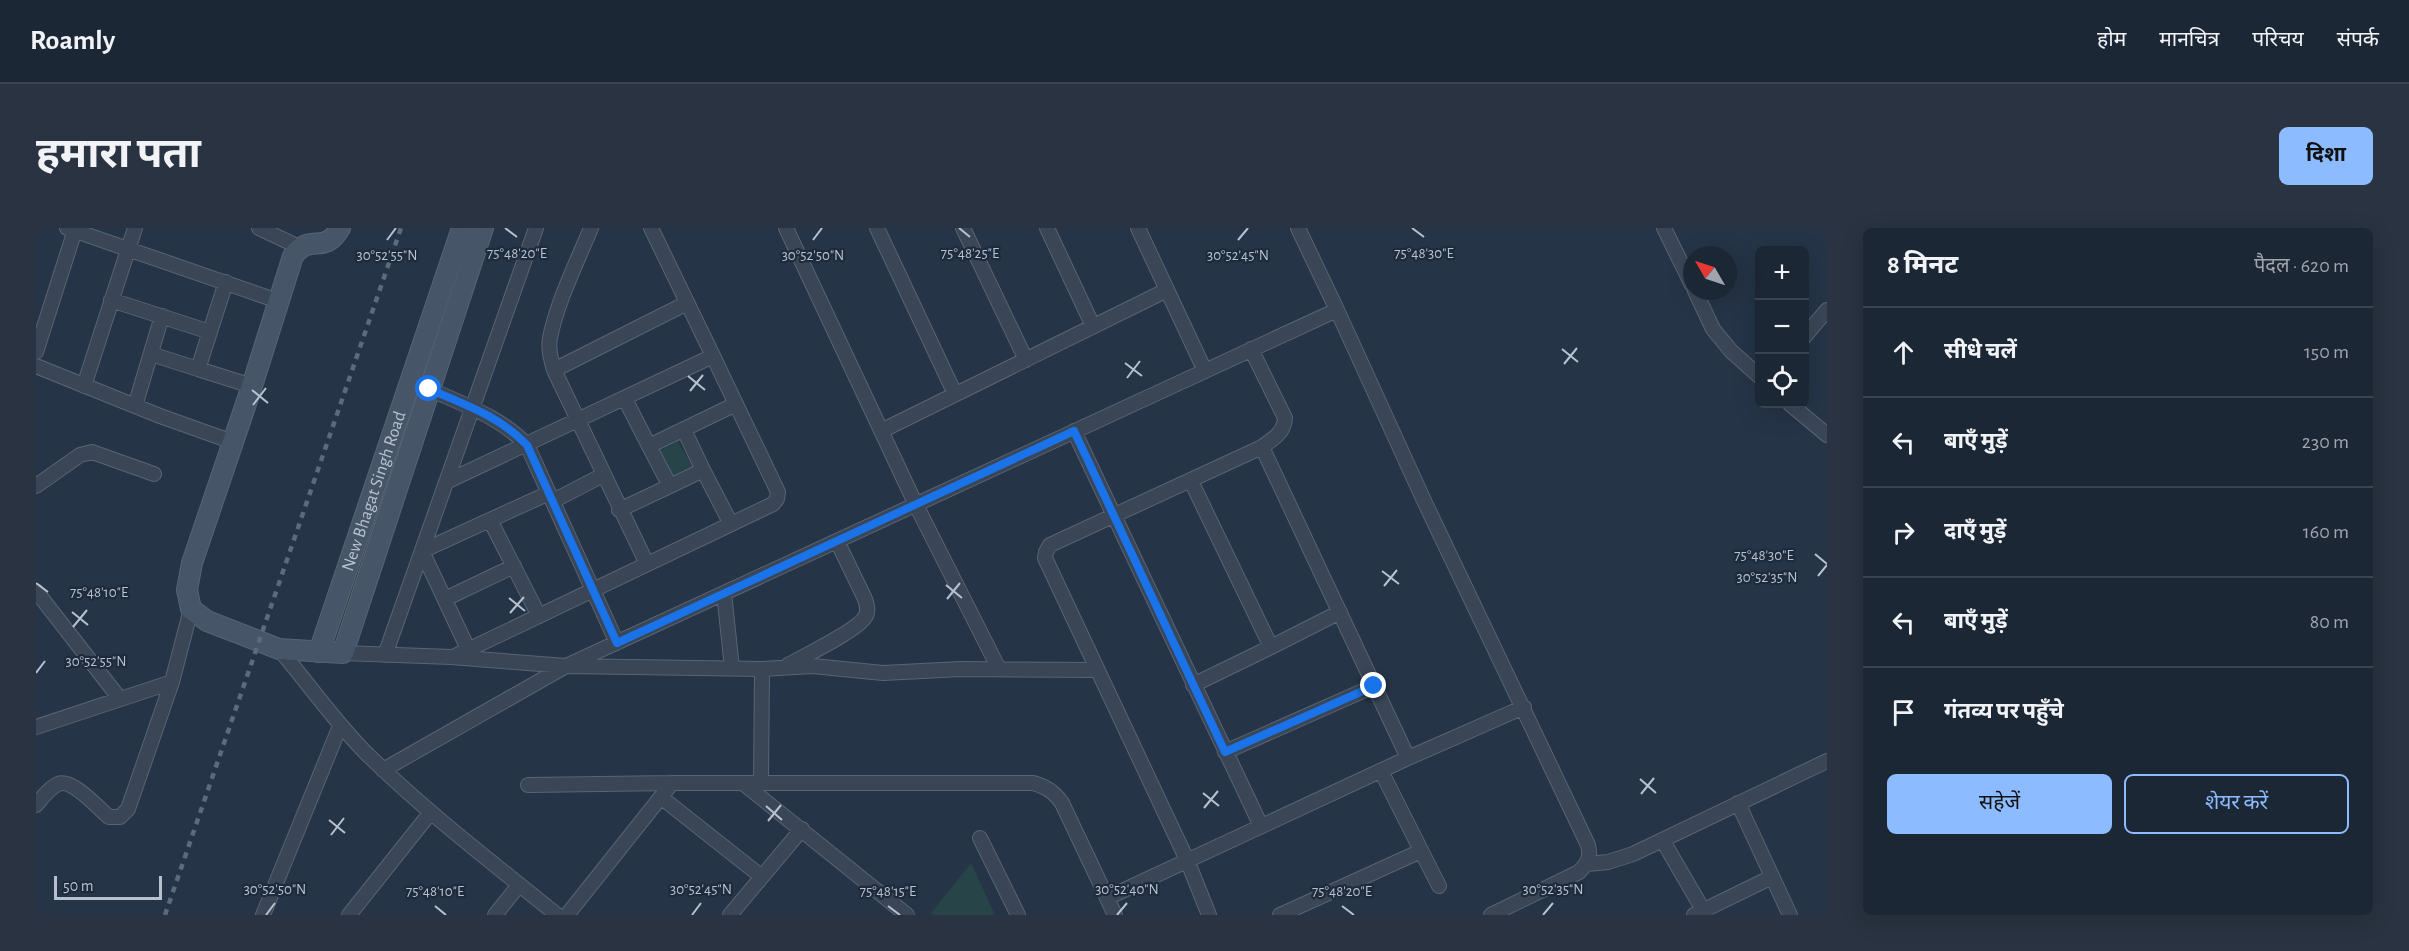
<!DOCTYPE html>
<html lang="hi">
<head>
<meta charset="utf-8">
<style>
  body { margin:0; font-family:"Alegreya Sans","Noto Sans Devanagari",sans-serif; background:#293341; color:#f1f3f6 }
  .controls { position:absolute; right:18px; top:18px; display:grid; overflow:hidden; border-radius:9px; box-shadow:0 6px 24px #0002 }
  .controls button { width:54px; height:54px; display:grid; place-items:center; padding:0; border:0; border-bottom:2px solid #3a4450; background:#1c2735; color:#f1f3f6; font:30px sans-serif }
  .compass { position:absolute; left:1647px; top:18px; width:54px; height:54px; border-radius:50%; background:#1c2735; box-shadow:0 6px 24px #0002; rotate:309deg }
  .scale { position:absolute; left:18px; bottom:15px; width:108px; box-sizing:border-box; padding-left:6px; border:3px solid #b8c1cf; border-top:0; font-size:16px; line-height:21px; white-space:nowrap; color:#b8c1cf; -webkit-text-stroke:4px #1e2b3c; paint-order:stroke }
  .stop { position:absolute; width:18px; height:18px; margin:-14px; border:4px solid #1a73e8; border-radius:50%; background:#fff }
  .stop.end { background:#1a73e8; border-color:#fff; box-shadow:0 2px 6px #0008 }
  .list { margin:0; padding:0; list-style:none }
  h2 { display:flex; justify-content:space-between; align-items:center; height:78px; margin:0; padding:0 24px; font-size:26px }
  h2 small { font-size:20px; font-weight:400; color:#a0a5ad }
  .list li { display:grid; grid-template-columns:39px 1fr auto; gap:18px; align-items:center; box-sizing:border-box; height:90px; padding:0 24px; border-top:2px solid #3a4450 }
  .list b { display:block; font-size:22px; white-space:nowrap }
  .list em { font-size:20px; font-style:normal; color:#a0a5ad }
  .actions { display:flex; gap:12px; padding:18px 24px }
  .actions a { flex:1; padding:14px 0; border:2px solid #8dbbff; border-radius:9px; text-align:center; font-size:21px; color:#8dbbff }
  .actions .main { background:#8dbbff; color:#111 }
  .icon { flex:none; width:33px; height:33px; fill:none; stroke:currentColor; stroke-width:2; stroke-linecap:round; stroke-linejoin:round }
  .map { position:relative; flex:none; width:1791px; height:687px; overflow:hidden; border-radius:9px }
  header { display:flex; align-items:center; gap:36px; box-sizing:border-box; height:84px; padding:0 30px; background:#1c2735; border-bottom:2px solid #3a4450 }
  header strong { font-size:28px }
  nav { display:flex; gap:33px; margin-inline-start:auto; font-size:21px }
  .intro { display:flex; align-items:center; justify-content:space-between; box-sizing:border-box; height:144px; padding:0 36px }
  h1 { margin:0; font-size:42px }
  .button { padding:15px 27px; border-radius:9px; background:#8dbbff; color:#111; font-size:21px; font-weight:700 }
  main { display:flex; gap:36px; padding:0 36px }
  aside { flex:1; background:#1c2735; border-radius:9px; box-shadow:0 6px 24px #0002 }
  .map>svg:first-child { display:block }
  .green { fill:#274448 }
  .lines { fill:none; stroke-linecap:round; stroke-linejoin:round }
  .street-casing { stroke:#586473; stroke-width:16 }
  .secondary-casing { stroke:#586473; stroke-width:22 }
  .street { stroke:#3a4656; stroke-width:14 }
  .secondary { stroke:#475569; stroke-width:20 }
  .rail { stroke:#5c6a7d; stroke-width:4.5; stroke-dasharray:6 6; stroke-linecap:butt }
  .route { stroke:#1a73e8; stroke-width:8 }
  .ticks { fill:none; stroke:#b8c1cf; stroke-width:2 }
  .labels { text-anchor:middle; stroke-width:4.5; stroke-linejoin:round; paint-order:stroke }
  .street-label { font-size:18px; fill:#b8c1cf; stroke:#1e2b3c }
  .ticks-label { font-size:15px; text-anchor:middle; fill:#b8c1cf; stroke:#1e2b3c; stroke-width:4.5; stroke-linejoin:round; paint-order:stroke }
</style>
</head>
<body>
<header>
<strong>Roamly</strong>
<nav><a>होम</a><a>मानचित्र</a><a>परिचय</a><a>संपर्क</a></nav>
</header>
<div class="intro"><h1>हमारा पता</h1><a class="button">दिशा</a></div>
<main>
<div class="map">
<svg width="1791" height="687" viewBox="0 0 1791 687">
  <rect width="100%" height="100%" fill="#253447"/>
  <!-- green -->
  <path class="green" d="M 642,213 L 656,238 L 637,247 L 624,223 Z
    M 935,635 L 959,687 L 897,687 L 895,685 Z"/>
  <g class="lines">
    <defs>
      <path id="street" d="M 31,0 L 242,73
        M 223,0 L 263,19
        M 555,0 C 541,34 521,74 514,110 C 512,121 515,131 518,142 L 611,336
        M 615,0 L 677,128
        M 750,0 L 880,277 L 963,441
        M 841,0 L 919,166
        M 927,0 L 990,132
        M 1011,0 L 1057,98
        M 1102,0 L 1169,143
        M 1628,0 L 1656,57
        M 190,54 L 162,141 L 216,158
        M 1659,63 L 1677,101 L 1695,123 L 1724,149
        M 75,72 L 174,104
        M 1301,82 L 1390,277 L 1552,617 C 1555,629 1552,635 1543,644 L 1455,687
        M 1768,109 L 1791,82
        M 1215,121 L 1249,190 C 1248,205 1238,210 1226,219 L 1372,530
        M 0,124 L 39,2
        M 115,126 L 162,141
        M 0,138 L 124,188 L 197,214
        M 518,142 L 651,75
        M 48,158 L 99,0
        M 393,161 C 429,177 464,189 491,217 L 581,415
        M 589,171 L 613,218 L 700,176
        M 1754,176 L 1791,207
        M 99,178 L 126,88
        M 845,203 L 1131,62
        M 1038,203 L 1225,598
        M 667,242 L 695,296
        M 1155,253 L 1235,419 L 1304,384
        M 410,254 L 677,128 L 742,264 L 741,271 L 737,276 L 417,429
        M 0,258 L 44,227 L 56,224 L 118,246
        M 634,258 L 667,242 L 648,202
        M 517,273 L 567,247
        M 583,282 L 634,258 L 613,218
        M 454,292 L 503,388
        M 0,363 L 84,471
        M 688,365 L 696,440
        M 409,371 L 478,338
        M 243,421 C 272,455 299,494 331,526 C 390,584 457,635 521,687
        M 432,421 L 386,323 L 513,265
        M 307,425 L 415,429 L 530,438 L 1301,82 L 1262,0
        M 349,427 L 500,0
        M 752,437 C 768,428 822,402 829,389 C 833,383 831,377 829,371 L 801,313
        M 726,441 L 777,438 L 847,445 L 925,441 L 1061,442
        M 1157,457 L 1235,419
        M 0,499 L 136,454
        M 1189,524 L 1338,458
        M 347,542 L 530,438 L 726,441 L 725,556
        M 1345,543 L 1403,658
        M 708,556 L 871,687
        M 492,557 L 636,555 L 997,555 C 1011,559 1018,564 1026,575 L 1071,670
        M 626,570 L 726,649
        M 1702,575 L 1754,687
        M 0,577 C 6,570 13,560 22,556 C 36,550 62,580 73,589 L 84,589 L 92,581 L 136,454 L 155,381
        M 944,610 L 982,687
        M 1627,613 L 1670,687
        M 1551,636 L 1572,634 L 1597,626 L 1791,533
        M 227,687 L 304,498
        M 313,687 L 395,584
        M 459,687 L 483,657
        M 531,687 L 636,555
        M 694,687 L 766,601
        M 1079,687 L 1071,670 L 1372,530 L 1488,479
        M 1173,687 L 1151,632 L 1009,330 L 1010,324 L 1014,317 L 1226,219
        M 1244,687 L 1385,623
        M 1658,687 L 1736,649"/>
      <g id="secondary">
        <path d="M 304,0 C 288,28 274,4 257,28 L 216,158 L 156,335 L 151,362 L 155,381 L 171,393 L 243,421 L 307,425 L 447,0"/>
        <path id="s1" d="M 283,424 L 426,0"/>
      </g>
    </defs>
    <!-- street casing -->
    <use href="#street" class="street-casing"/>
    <!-- secondary casing -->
    <use href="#secondary" class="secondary-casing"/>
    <!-- street -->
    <use href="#street" class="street"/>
    <!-- secondary -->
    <use href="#secondary" class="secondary"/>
    <!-- rail -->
    <path class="rail" d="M 129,687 L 365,0"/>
  </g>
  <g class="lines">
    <!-- route -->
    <path class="route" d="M 393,161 C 430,177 463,188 491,217 L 581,415 L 1038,203 L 1189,524 L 1338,458"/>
  </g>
  <!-- ticks -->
  <path class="ticks" d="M 469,0 L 481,9M 923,0 L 934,9M 1376,0 L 1388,9M 351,12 L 360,0M 777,12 L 786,0M 1202,12 L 1212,0M 1526,121 L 1542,134M 1089,135 L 1106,148M 1528,136 L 1541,120M 652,148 L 669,162M 1091,150 L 1104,133M 216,162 L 232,175M 654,163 L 667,147M 217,177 L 230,160M 1779,326 L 1791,336M 1346,343 L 1363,356M 1782,348 L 1791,337M 0,355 L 12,364M 910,357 L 926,370M 1348,358 L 1361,342M 473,370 L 489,383M 911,371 L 924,355M 36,384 L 52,397M 474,385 L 488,369M 37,399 L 51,382M 0,445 L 9,433M 1604,551 L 1620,565M 1167,565 L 1183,578M 1605,566 L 1618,550M 730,578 L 746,592M 1168,580 L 1182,563M 293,592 L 309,605M 732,593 L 745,577M 295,607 L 308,590M 399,678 L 410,687M 852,678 L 864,687M 1306,678 L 1318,687M 230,687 L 239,675M 656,687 L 665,675M 1081,687 L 1091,675M 1507,687 L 1517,675"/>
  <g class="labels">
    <!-- street labels -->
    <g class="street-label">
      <text dy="6" stroke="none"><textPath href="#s1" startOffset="170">New Bhagat Singh Road</textPath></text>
    </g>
  </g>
  <g class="ticks-label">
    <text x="481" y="30">75°48'20"E</text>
    <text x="934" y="30">75°48'25"E</text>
    <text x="1388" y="30">75°48'30"E</text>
    <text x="351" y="32">30°52'55"N</text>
    <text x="777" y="32">30°52'50"N</text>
    <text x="1202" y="32">30°52'45"N</text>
    <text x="1728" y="332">75°48'30"E</text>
    <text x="1731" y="354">30°52'35"N</text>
    <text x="63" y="369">75°48'10"E</text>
    <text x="60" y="438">30°52'55"N</text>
    <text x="239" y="666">30°52'50"N</text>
    <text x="665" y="666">30°52'45"N</text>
    <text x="1091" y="666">30°52'40"N</text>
    <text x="1517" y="666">30°52'35"N</text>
    <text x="399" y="668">75°48'10"E</text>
    <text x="852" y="668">75°48'15"E</text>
    <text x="1306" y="668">75°48'20"E</text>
  </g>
</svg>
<div class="controls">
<button>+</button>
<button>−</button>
<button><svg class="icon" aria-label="locate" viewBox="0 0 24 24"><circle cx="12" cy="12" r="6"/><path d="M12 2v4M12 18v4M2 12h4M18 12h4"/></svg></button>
</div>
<svg class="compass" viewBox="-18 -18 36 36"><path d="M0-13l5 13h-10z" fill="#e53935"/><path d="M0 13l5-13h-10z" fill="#a0a5ad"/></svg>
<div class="scale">50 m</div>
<div class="stop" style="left:393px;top:161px"></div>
<div class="stop end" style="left:1338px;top:458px"></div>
</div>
<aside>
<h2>8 मिनट<small>पैदल · 620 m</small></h2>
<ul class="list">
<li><svg class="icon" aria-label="ahead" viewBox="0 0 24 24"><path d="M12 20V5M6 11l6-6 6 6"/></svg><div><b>सीधे चलें</b></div><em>150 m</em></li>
<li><svg class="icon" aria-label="left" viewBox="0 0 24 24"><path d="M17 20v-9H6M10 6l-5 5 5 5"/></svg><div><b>बाएँ मुड़ें</b></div><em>230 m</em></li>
<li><svg class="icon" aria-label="right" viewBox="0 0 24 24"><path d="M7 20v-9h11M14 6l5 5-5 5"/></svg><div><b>दाएँ मुड़ें</b></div><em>160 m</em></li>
<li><svg class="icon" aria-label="left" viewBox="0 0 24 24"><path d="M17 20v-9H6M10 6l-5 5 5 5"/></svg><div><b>बाएँ मुड़ें</b></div><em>80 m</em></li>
<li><svg class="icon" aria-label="arrive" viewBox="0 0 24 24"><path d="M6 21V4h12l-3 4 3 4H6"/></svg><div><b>गंतव्य पर पहुँचे</b></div></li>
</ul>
<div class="actions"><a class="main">सहेजें</a><a>शेयर करें</a></div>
</aside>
</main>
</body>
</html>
